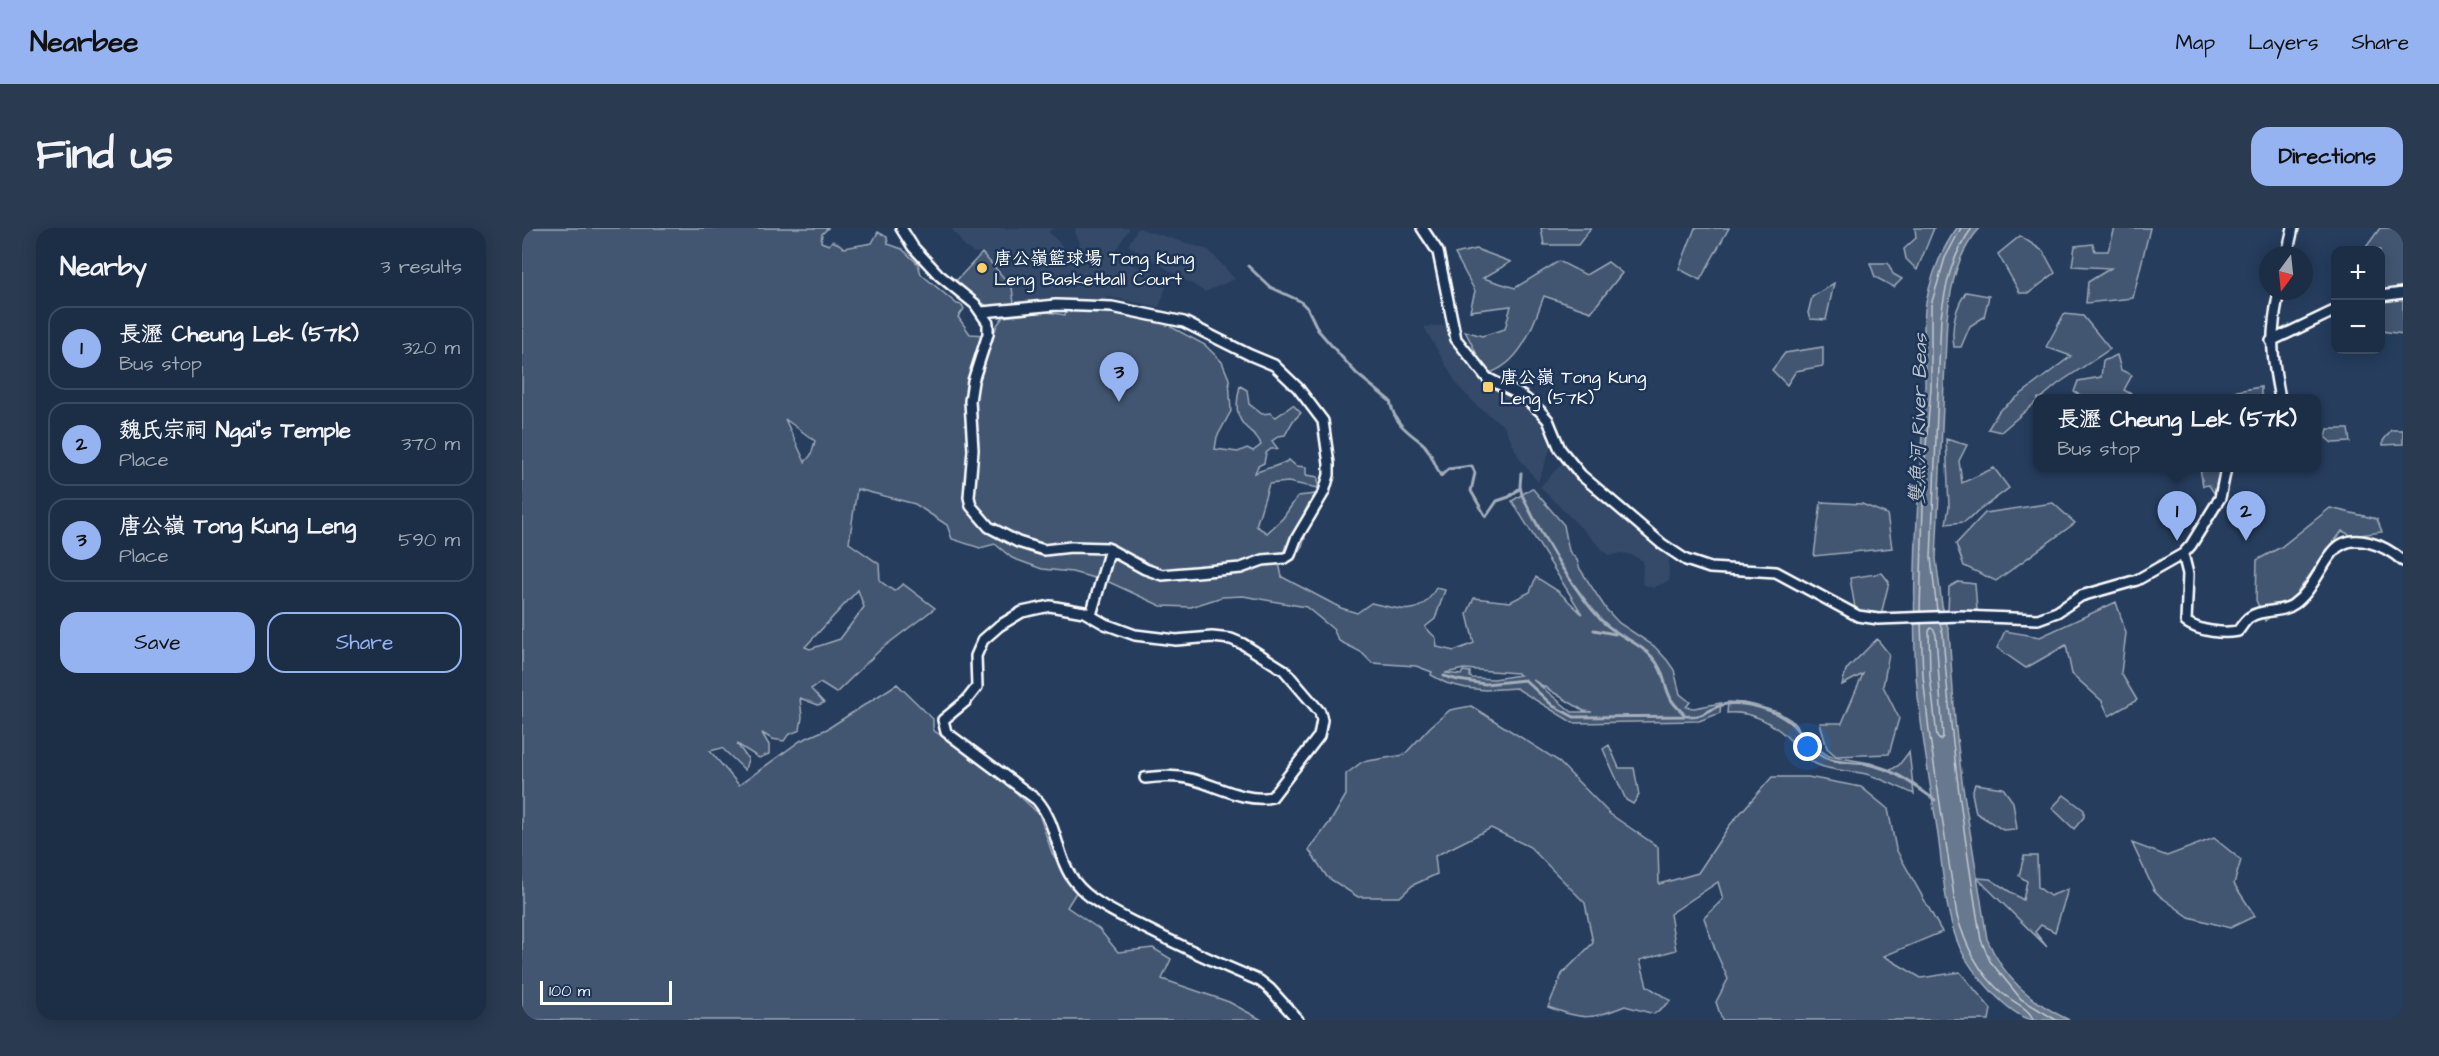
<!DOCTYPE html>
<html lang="en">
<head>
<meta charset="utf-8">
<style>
  body { margin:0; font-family:"Architects Daughter","LXGW WenKai TC",sans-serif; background:#293a51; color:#f1f3f6 }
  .controls { position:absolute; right:18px; top:18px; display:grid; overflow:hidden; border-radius:12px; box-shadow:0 3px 15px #0003 }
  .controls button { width:54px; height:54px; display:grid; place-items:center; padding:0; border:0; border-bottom:2px solid #3a4a5f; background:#1c2e46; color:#f1f3f6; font:30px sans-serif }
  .compass { position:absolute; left:1737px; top:18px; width:54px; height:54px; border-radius:50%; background:#1c2e46; box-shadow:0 3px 15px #0003; rotate:195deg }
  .scale { position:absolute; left:18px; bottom:15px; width:132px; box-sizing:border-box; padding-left:6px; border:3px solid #fff; border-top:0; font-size:16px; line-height:21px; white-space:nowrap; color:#fff; -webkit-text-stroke:4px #1d3557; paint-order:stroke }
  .you { position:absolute; left:1286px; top:519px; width:21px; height:21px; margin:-15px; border:4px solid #fff; border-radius:50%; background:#1a73e8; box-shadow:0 0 0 9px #1a73e833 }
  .badge { display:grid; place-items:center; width:39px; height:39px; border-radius:50%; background:#95b2f1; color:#111; font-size:20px; font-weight:700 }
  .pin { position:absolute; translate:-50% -50px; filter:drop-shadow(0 2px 3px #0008) }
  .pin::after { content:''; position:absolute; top:32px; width:21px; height:18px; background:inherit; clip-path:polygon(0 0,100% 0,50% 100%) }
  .popup { position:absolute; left:1511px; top:166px; width:288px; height:78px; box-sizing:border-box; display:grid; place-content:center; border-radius:12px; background:#1c2e46; filter:drop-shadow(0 2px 4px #0005); font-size:20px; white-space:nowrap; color:#a0a8b3 }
  .popup b { font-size:22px; color:#f1f3f6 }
  .popup::after { content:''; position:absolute; left:50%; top:100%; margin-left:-12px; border:12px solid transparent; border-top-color:#1c2e46 }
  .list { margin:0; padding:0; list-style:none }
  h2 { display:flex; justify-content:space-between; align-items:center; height:78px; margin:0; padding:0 24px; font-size:26px }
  h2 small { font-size:20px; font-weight:400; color:#a0a8b3 }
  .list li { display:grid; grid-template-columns:39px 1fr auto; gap:18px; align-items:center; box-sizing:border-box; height:84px; margin:0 12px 12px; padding:0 12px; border:2px solid #3a4a5f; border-radius:18px }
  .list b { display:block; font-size:22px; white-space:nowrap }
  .list p { margin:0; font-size:20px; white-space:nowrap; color:#a0a8b3 }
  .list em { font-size:20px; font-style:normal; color:#a0a8b3 }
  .actions { display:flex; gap:12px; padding:18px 24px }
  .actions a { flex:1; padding:14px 0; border:2px solid #95b2f1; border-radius:18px; text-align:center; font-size:21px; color:#95b2f1 }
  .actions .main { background:#95b2f1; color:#111 }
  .map { position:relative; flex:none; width:1881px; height:792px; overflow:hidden; border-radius:18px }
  header { display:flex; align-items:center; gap:36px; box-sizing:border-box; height:84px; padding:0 30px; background:#95b2f1; color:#111 }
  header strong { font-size:28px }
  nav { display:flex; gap:33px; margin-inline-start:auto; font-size:21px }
  .intro { display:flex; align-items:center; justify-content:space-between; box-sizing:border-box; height:144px; padding:0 36px }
  h1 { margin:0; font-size:42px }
  .button { padding:15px 27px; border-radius:18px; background:#95b2f1; color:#111; font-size:21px; font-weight:700 }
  main { display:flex; gap:36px; padding:0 36px }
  aside { flex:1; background:#1c2e46; border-radius:18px; box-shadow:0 3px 15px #0003 }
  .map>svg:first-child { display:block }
  .built { fill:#344a68 }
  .green { fill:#425672; stroke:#a0aab8; stroke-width:1.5; fill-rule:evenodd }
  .water { fill:#67788e; stroke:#a4aebb; stroke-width:1.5 }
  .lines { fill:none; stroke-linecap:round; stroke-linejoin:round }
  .shore { stroke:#c2c9d2; stroke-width:1.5 }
  .stream { stroke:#a4aebb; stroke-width:3 }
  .minor-casing { stroke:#fff; stroke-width:14 }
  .minor { stroke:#1d3557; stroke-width:9 }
  .poi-dot { fill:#ffd166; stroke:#1d3557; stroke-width:2 }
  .labels { text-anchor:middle; stroke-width:5; stroke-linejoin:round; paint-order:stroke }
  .poi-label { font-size:18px; fill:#fff; stroke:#1d3557; text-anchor:start }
  .water-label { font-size:20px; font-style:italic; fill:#bbc2cc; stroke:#1d3557 }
</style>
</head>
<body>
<header>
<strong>Nearbee</strong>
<nav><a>Map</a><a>Layers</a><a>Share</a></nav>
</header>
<div class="intro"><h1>Find us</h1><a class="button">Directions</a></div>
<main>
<aside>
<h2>Nearby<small>3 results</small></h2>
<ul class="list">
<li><span class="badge">1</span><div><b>長瀝 Cheung Lek (57K)</b><p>Bus stop</p></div><em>320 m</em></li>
<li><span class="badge">2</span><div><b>魏氏宗祠 Ngai“s Temple</b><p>Place</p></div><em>370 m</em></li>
<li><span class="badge">3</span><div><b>唐公嶺 Tong Kung Leng</b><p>Place</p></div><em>590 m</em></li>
</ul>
<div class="actions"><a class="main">Save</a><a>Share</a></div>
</aside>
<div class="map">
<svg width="1881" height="792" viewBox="0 0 1881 792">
  <rect width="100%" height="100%" fill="#263d5e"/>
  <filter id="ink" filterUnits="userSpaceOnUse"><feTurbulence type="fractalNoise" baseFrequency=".0167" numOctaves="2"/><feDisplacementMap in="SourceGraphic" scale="12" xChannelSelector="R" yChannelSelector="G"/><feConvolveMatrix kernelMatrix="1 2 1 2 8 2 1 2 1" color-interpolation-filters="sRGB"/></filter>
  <g filter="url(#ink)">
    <!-- built -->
    <path class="built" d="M 429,0 L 531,0 L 527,4 L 546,24 L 553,23 L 558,15 L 553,4 L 554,0 L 608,0 L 590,28 L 594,31 L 648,49 L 637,79 L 587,69 L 574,76 L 535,74 L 492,76 L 490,59 L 460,24 L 452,25 L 443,19 Z
      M 616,0 L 687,22 L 713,51 L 683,64 L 606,17 Z
      M 923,97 L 950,142 L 992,168 L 1014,186 L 1027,204 L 1030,216 L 1016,254 L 997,230 L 982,198 L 955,178 L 936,158 L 902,99 Z
      M 1041,234 L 1147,325 L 1147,353 L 1131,360 L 1120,356 L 1121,333 L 1110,327 L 1099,325 L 1087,328 L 1018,259 Z"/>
    <!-- green -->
    <path class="green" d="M 0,0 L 306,0 L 300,6 L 299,14 L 307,17 L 310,13 L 317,16 L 322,20 L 350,15 L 356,4 L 365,9 L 366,16 L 380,21 L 396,36 L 399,46 L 435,76 L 440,77 L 442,81 L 436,89 L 448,106 L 462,107 L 460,113 L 468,118 L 475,97 L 481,89 L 508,86 L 508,81 L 518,76 L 526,84 L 543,87 L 544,83 L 598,82 L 644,90 L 649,99 L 683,117 L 700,134 L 707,151 L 709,183 L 695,209 L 693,221 L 716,224 L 725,220 L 731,223 L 739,217 C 737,210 733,207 727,202 C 712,190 714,175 718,158 L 725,162 L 727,176 L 740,186 L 748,185 L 754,189 L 771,177 L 779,185 L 771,193 L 763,207 L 757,208 L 750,213 L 756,221 L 749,221 L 744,225 L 742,235 L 736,238 L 733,245 C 743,240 756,239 767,232 L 774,238 L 784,239 L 784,247 L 796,249 L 796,260 L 766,254 L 747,256 L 734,298 L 745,305 L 761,290 L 776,268 L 794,266 C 783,280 776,292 783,310 L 778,324 L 764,317 L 757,335 L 760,349 L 819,380 L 835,385 L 849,375 C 880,381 897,391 914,360 L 923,362 L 913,391 L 903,399 L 914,410 L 915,419 L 932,423 L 952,415 L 945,386 L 952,370 L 988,374 L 1008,364 L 1014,349 L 1036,363 L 1060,386 L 990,273 L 1010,260 L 1042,297 L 1047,323 L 1055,332 L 1058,341 L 1084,381 L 1097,395 L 1132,418 L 1145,432 L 1152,442 L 1158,466 L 1168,474 L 1164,479 L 1172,480 L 1199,475 L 1198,485 L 1177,493 L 1051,495 L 994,460 L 963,462 L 944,460 L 924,455 L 909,447 L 910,444 L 894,438 L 850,435 L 839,424 L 817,413 L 811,401 L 784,379 L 721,368 L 700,369 L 669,379 L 639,378 L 587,354 L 550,344 L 520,341 L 490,330 L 473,316 L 458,320 L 430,311 L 425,297 L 393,276 L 335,261 L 327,315 L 357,336 L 358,353 L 372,363 L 381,356 L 413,380 L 359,421 L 314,465 L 298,455 L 289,461 L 302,475 L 296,477 L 278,470 L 280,489 L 278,502 L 266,507 L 262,513 L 250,511 L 240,505 L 247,517 L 247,526 L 237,530 L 215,516 L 226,531 L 223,542 L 200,520 L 188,523 L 217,557 L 278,513 L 305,501 L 375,456 L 411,491 L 411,502 L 466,539 L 517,586 L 530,625 L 555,663 L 545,679 L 577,701 L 596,724 L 631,720 L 649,731 L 640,751 L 707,774 L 740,792 L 0,792 ZM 263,191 L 293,213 L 289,227 L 283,234 ZM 336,362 L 342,379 L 318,411 L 288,421 L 283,419 ZM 942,441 L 995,445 L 998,447 L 972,451 L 950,450 L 948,449 L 948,444 L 941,443 L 939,447 L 923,445 ZM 1011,452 L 1062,483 L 1070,484 L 1050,484 Z
      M 1019,0 L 1069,0 L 1056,17 L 1022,17 Z
      M 1173,0 L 1207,0 L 1178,52 L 1157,41 Z
      M 1393,0 L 1412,0 L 1395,42 L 1384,31 L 1382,21 L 1394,10 Z
      M 1593,0 L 1628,0 L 1611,70 L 1564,75 L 1566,54 L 1589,40 L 1550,38 L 1553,18 L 1571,16 L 1573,23 L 1586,23 Z
      M 1858,0 L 1881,0 L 1881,106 L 1859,103 L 1858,22 L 1842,22 Z
      M 1498,8 L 1521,23 L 1533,45 L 1507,65 L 1498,65 L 1476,26 Z
      M 954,21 L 989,34 L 961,50 L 993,60 L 1037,33 L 1064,47 L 1086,34 L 1100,45 L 1069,84 L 1022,68 C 1010,100 1000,135 965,146 L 943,103 L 960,108 L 983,101 L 989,78 L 948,83 L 953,63 L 933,26 Z
      M 460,25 L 490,59 L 492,76 L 465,78 L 433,54 Z
      M 1348,35 L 1366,35 L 1371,46 L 1380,51 L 1372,59 L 1353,49 Z
      M 1312,55 L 1304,92 L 1288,91 L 1286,85 L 1290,69 Z
      M 1444,64 L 1467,68 L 1462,89 L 1448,98 L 1439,119 L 1432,119 C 1429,100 1433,80 1444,64 Z
      M 1542,86 L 1561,88 L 1588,121 L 1537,155 L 1519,170 L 1516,170 L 1515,173 L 1479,204 L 1466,201 L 1477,183 L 1549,128 L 1524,119 Z
      M 1301,119 L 1301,138 L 1274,143 L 1265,157 L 1250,142 L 1263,125 Z
      M 1595,127 L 1599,142 L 1610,147 L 1602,162 L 1609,166 L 1609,170 L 1564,170 L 1552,164 L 1556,153 L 1579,149 L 1581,133 Z
      M 1739,159 L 1739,170 L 1695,170 L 1709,164 Z
      M 1806,201 L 1826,201 L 1828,214 L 1810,215 L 1804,210 Z
      M 1869,202 L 1881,202 L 1881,216 L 1861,217 L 1861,213 Z
      M 1424,211 L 1445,217 L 1437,233 L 1440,255 L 1472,240 L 1487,260 L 1442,294 L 1424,296 L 1427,279 Z
      M 1678,240 L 1699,240 L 1692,265 L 1687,257 L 1681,258 Z
      M 1299,274 L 1340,276 L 1365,286 L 1370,320 L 1292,328 Z
      M 1531,275 L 1553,295 L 1474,353 L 1442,338 L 1434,316 L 1463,285 Z
      M 1808,280 L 1855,291 L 1860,304 L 1831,308 L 1820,303 L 1774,366 L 1743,393 L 1734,372 L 1735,332 L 1759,319 Z
      M 1360,345 L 1367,354 L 1359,387 L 1334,386 L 1328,350 Z
      M 1436,354 L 1453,356 L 1455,382 L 1426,384 L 1427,359 Z
      M 1594,374 L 1604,405 L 1599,445 L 1615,472 L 1587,488 L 1580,473 L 1550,446 L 1544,417 L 1504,440 L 1475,420 L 1483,403 L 1518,409 Z
      M 1355,411 L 1367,426 L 1361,458 L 1377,490 L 1367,526 L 1314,528 L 1305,520 L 1298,495 L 1320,495 L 1341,446 L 1320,457 L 1324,442 Z
      M 1206,474 L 1221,475 L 1256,484 L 1269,492 L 1293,519 L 1307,528 L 1348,535 L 1369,542 L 1377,537 L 1387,524 L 1392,566 C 1376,559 1361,551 1344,546 C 1327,542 1310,544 1294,536 C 1284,531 1278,522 1270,514 C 1253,496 1231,483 1205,485 Z
      M 949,478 L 1035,532 L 1088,586 L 1136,619 L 1137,656 L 1176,645 L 1207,598 L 1250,549 L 1286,549 L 1339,559 L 1366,581 L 1374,621 L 1420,704 L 1362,728 L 1399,750 L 1438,744 L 1469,781 L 1467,792 L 1200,792 L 1194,774 L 1206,751 L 1194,724 L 1182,690 L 1201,671 L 1196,654 L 1148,686 L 1154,722 L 1118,732 L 1125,758 L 1149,773 L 1132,786 L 1103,778 C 1067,792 1063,792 1026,779 L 1040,746 L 1071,715 L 1063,675 L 1008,619 L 969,600 L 913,628 L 915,646 L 891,657 L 878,669 L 836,669 L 805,649 L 787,622 L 810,591 L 824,567 L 824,546 L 840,534 L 882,527 L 908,499 L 928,482 Z
      M 1087,517 L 1097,540 L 1112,540 L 1117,567 L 1111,576 L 1104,572 L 1081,521 Z
      M 1453,556 L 1481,560 L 1491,574 L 1495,601 L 1481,602 L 1454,585 L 1450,565 Z
      M 1542,567 L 1562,582 L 1562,589 L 1552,601 L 1530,580 Z
      M 1692,610 L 1719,632 L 1712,656 L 1733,688 L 1708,700 L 1667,689 L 1638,668 L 1632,662 L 1610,615 L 1645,628 Z
      M 1502,628 L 1515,628 L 1516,659 L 1528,668 L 1546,661 L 1533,704 L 1519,697 L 1513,704 L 1525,719 L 1455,650 L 1468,651 L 1501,672 L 1505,653 L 1497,648 Z"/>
    <!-- water -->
    <path class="water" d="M 1435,0 L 1458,0 C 1435,25 1429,57 1425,90 L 1414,331 L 1420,377 L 1427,404 L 1433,493 L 1440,553 L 1465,711 C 1483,752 1508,773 1547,792 C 1536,792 1522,792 1511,792 C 1486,788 1448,742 1438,720 C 1422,684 1421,639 1415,600 C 1407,549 1398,498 1394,447 C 1389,352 1397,256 1403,161 C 1404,133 1399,103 1404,75 C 1409,48 1419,22 1435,0 Z"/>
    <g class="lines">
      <!-- shore -->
      <path class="shore" d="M 1398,383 L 1402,242 L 1409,159 L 1409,77 L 1423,30 L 1439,0
        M 1415,383 L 1409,330 L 1419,89 C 1424,55 1429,29 1450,0
        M 1399,395 L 1401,448 L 1407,503 L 1435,688 C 1444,718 1456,744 1480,765 C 1488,772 1509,781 1511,792
        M 1418,395 L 1421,406 C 1428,509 1442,610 1459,712 L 1468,733 L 1499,771 L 1534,792
        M 1409,400 L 1412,402 L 1414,407 L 1421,509 L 1418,512 L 1415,509 L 1408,448 L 1407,403 Z"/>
      <!-- stream -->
      <path class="stream" d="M 726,38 L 748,59 L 778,73 L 786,81 L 796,102 L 816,125 L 835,146 L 868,173 C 872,194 883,202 899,214 C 908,220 913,238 919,248 L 926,241 L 950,238 L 953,245 L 949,263 L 964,289 L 975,273 L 987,269 L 998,260
        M 999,245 L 998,258 L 1000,267 C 1021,310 1047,356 1079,392 C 1094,408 1116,413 1130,429 C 1143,443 1141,456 1149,471 C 1152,477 1159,483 1164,488
        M 1072,402 L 1093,406
        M 922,448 L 936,452 L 963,456 L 1003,452 L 1031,478 L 1052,489 L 1175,488 C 1185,486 1191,479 1200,477 C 1221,472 1257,482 1272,498 C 1282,509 1290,524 1304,530 C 1317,536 1332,534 1345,536 C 1372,541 1392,557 1413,572"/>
      <defs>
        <path id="minor" d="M 379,0 L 391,19 L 417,47 L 453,76 L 466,95 L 466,106 L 451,153 L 448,173 L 451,222 L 447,269 L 449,278 L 467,299 L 496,314 L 522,322 L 549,319 L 585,320 L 623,341 L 640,347 L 719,340 L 741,332 L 763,330 L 768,327 L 774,311 L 802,264 L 807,247 L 807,236 L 801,193 L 776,160 L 752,137 L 728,127 L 662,94 L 590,79 L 534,77 L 460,84
          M 900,0 L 916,24 L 934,111 L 965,150 L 1000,168 L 1018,183 L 1026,192 L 1038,221 L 1059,247 L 1140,316 L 1164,332 L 1188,340 L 1254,344 L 1336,388 L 1356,391 L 1438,388 L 1516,391 L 1535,384 L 1559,368 L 1615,352 L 1661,326 L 1669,317 L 1698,270 L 1704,240
          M 1765,27 L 1771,0
          M 1757,63 C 1748,108 1749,126 1758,170
          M 1858,68 L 1881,65
          M 1749,113 L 1814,82
          M 1661,326 L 1666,346 L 1664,394 C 1677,403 1700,406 1716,403 C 1720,398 1723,392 1728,389 C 1741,380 1759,386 1772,376 C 1790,363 1797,341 1811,324 C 1829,301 1864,318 1881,333
          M 569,387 L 588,321
          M 623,550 C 639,548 653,547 669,551 C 694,557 723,575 750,569 L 797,508 L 800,492 L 798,484 L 762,442 L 721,416 L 709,411 L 690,409 L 654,412 L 613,407 L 583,396 L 562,384 L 528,378 L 500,384 L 477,398 L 461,412 L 454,428 L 455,459 L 444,473 L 421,492 L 424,504 L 515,572 C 536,596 534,630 553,654 C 568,673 592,684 613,695 C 654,716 695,735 738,753 L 748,761 L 776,792"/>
      </defs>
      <!-- minor casing -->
      <use href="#minor" class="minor-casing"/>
      <!-- minor -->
      <use href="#minor" class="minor"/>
    </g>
  </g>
  <!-- markers -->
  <g class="poi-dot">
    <circle cx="460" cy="40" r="6"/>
    <rect x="960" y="153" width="12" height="12" rx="3"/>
  </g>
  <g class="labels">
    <!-- poi labels -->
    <g class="poi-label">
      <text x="472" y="36">唐公嶺籃球場 Tong Kung<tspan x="472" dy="21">Leng Basketball Court</tspan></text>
      <text x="978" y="155">唐公嶺 Tong Kung<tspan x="978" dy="21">Leng (57K)</tspan></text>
    </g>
    <!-- water labels -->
    <g class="water-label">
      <text transform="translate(1396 191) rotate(-89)" y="7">雙魚河 River Beas</text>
    </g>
  </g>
</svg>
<div class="controls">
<button>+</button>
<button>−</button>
</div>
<svg class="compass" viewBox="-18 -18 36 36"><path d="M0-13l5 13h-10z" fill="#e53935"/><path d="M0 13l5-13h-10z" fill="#a0a8b3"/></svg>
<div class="scale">100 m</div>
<div class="you"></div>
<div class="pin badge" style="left:1655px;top:313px">1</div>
<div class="popup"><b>長瀝 Cheung Lek (57K)</b>Bus stop</div>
<div class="pin badge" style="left:1724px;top:313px">2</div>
<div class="pin badge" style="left:597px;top:174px">3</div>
</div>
</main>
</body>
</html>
